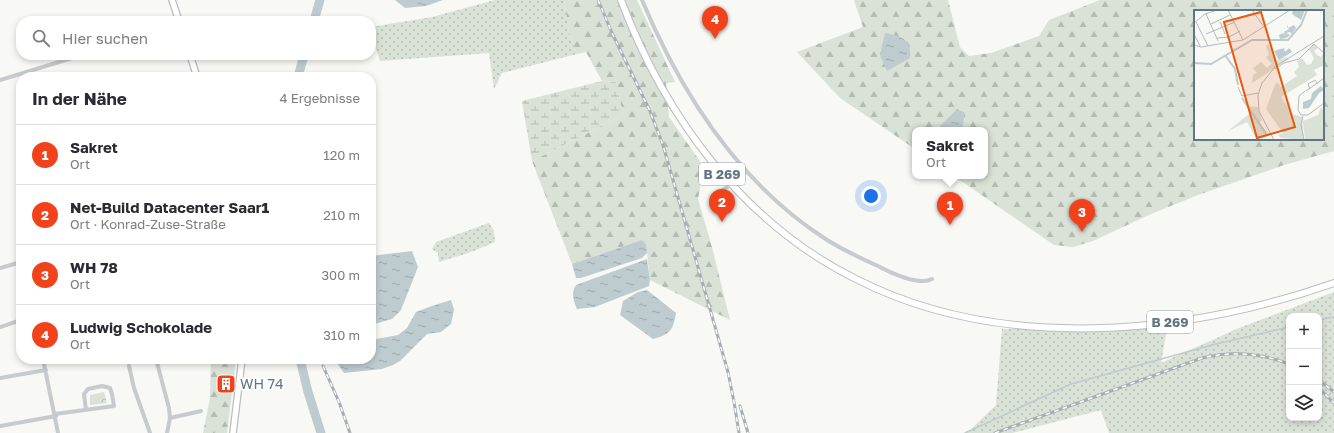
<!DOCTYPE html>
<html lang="de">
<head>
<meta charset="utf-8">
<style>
  body { margin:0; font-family:"Golos Text",sans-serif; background:#f7f7f7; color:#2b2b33 }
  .controls { position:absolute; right:12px; bottom:12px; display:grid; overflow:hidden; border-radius:8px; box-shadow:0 2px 6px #0003 }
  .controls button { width:36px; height:36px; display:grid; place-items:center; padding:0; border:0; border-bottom:1px solid #e1e1e2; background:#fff; color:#2b2b33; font:20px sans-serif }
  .you { position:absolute; left:871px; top:196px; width:14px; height:14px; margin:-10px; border:3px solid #fff; border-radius:50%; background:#1a73e8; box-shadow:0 0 0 6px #1a73e833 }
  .badge { display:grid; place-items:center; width:26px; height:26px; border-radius:50%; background:#f2421b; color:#fff; font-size:13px; font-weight:700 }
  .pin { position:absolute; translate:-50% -33px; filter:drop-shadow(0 1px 2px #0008) }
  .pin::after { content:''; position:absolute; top:21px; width:14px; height:12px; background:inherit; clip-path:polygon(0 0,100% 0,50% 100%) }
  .popup { position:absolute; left:912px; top:127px; width:76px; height:52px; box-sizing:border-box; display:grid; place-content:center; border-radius:8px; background:#fff; filter:drop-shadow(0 1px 3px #0005); font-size:13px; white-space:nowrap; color:#7c7c81 }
  .popup b { font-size:15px; color:#2b2b33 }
  .popup::after { content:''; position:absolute; left:50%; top:100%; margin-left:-8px; border:8px solid transparent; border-top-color:#fff }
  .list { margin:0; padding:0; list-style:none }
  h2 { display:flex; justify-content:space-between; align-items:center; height:52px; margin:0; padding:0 16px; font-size:17px }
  h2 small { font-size:13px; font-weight:400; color:#7c7c81 }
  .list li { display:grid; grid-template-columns:26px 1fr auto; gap:12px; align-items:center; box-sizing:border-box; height:60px; padding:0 16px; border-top:1px solid #e1e1e2 }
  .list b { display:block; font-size:15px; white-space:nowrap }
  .list p { margin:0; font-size:13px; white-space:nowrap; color:#7c7c81 }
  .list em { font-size:13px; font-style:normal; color:#7c7c81 }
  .icon { flex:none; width:22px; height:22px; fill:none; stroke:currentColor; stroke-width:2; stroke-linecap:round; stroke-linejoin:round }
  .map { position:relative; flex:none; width:1334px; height:433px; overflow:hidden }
  .search { position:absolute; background:#fff; box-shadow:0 2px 6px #0003; left:16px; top:16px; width:360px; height:44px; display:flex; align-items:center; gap:10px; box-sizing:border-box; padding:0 14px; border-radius:16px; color:#7c7c81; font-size:15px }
  .panel { position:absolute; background:#fff; box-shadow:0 2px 6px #0003; left:16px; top:72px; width:360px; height:292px; border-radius:16px }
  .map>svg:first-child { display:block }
  .grass { fill:url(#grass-dots); fill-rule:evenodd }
  .forest { fill:url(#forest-firs); fill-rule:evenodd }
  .wetland { fill:url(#wetland-marsh) }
  .park { fill:url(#park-crowns) }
  .water { fill:url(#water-ripples) }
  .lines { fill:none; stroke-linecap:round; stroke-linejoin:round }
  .stream { stroke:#becbcf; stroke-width:1.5 }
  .river { stroke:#becbcf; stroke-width:9 }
  .secondary-casing { stroke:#b8bec2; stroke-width:8 }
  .primary-casing { stroke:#b9bec1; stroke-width:8 }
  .street { stroke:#c6cbce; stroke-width:4 }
  .secondary { stroke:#fff; stroke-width:5.5 }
  .primary { stroke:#fff; stroke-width:6 }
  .rail-casing { stroke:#a6aeb3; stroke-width:3 }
  .rail { stroke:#fff; stroke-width:1.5; stroke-dasharray:4.5; stroke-linecap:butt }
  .labels { text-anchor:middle; stroke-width:4; stroke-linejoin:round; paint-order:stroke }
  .shield { fill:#fff; stroke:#909fa8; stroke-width:1 }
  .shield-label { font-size:13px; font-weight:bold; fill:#617683 }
  .poi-label { font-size:14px; fill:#617683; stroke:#fff; text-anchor:start }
  .inset-river { fill:none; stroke:#becbcf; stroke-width:2 }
  .inset-road { fill:none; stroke:#b3bcc0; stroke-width:1 }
  .view { fill:#e8590c; fill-opacity:0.15; stroke:#e8590c; stroke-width:2 }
  .inset-edge { fill:none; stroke:#617683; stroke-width:2 }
</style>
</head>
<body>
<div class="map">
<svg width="1334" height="433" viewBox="0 0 1334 433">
  <defs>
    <pattern id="grass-dots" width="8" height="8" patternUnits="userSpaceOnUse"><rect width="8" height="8" fill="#dae1d6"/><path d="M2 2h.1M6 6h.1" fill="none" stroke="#b4bbb3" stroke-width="1.8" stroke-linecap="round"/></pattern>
    <pattern id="forest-firs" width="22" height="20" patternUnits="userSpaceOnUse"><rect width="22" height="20" fill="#dae1d6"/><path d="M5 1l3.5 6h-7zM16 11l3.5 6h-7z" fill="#b4bbb3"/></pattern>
    <pattern id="wetland-marsh" width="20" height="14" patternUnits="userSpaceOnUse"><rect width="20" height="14" fill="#dae1d6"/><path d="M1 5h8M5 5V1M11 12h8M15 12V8" fill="none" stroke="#b4bbb3"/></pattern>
    <pattern id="park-crowns" width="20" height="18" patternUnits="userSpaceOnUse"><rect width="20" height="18" fill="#dae1d6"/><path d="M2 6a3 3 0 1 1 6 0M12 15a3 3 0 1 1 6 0" fill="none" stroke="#b4bbb3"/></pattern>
    <pattern id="water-ripples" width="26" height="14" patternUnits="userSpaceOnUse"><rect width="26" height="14" fill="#becbcf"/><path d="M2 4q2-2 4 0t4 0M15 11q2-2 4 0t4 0" fill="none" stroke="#9ea9ad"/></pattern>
  </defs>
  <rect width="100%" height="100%" fill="#f8f8f5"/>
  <!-- grass -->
  <path class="grass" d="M 495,0 L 564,0 L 569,32 L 577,54 L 502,73 L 494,89 L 489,53 L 380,61 L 371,34 L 371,27 L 432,17 Z
    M 489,223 L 494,231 L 495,242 L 471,252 L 439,262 L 438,253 L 432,249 L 436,242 Z
    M 1334,292 L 1334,433 L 1109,433 L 1101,410 L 1012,433 L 967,433 L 996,405 L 1002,329 L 1167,328 L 1161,363 L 1239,328 ZM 1289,316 L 1319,316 L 1319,418 L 1289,418 Z"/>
  <!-- forest -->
  <path class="forest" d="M 564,0 L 637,0 L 675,82 L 666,83 L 669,117 L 704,167 L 698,199 L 712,247 L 730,320 L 650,280 L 646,244 L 642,240 L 572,264 L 532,161 L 623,115 L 616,82 L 602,81 L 586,52 L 577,54 L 569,32 Z
    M 854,0 L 948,0 L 960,47 L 969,56 L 991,53 L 1039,36 L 1049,20 L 1100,0 L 1334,0 L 1334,151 L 1284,165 L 1198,195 L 1151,214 L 1093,241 L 1073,247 L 1054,245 L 954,176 L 985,176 L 985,130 L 915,130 L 915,149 L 840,98 L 797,52 L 863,27 ZM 1195,11 L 1323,11 L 1323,139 L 1195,139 Z
    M 211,359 L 236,359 L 227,433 L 203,433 L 210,398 Z"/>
  <!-- wetland -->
  <path class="wetland" d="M 602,81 L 616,82 L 623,115 L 532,161 L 522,101 Z"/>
  <!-- park -->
  <path class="park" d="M 104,392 L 107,403 L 90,405 L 90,395 Z"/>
  <!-- water -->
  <path class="water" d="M 395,0 L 443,0 L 426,6 L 405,8 Z
    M 885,33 C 901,36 912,39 910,58 L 887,71 L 880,55 Z
    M 957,109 L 965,113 L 962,130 L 943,130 L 940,126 Z
    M 642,240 L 646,244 L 647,253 L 642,258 L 581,278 L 576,278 L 572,264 Z
    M 412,251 L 418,267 L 401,310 L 392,319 L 371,325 L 371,256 Z
    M 647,259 L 650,280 L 649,286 L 595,307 L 577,309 C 573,300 571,293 576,285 Z
    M 647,290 L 676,313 C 673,330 671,334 653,339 L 620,315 L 623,301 L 638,292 Z
    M 451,300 L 454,310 L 451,324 L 441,332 L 427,334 L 400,361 L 393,365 L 382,369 L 344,373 L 337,363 L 336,359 L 371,359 L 371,340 L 398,335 L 407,328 L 416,312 L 432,306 Z"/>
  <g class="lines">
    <!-- stream -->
    <path class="stream" d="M 1319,320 L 1333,317
      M 965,433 L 1071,384 L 1212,345 L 1289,327"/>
    <!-- river -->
    <path class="river" d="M 314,21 L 320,0
      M 298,77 L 304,55
      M 300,359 L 308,392 L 321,433"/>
    <defs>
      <path id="secondary" d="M 172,0 L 179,21
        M 190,55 L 197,77
        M 233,433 L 242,359"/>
      <path id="primary" d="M 621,0 C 665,117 743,223 856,279 C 1001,353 1185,335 1334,283"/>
    </defs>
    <!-- secondary casing -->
    <use href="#secondary" class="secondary-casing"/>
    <!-- primary casing -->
    <use href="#primary" class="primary-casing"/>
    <!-- street -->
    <path class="street" d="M 642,0 C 681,93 738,182 824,238 C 841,249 860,258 878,266 C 891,273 919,286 932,279
      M 0,80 L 82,55
      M 716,197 L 720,192 L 731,184
      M 0,268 L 21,262
      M 0,327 L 21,320
      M 43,359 L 58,433
      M 156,359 L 169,408 L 170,418 L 167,433
      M 129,366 L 134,388 L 150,433
      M 0,378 L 46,370
      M 55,414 L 114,406 L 112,394 L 110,388 L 102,386 L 88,389 L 84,394 L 86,410
      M 170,418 L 201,411
      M 0,426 L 56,416"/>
    <!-- secondary -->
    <use href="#secondary" class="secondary"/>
    <!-- primary -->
    <use href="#primary" class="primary"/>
    <defs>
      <path id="rail" d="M 598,0 L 612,33 L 649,109 L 663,145 L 728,372 L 734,402 L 739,433
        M 323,366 L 339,402 L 350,433
        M 1319,380 L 1334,392
        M 1319,388 L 1334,403
        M 740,406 L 748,433
        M 995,433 L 1202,358 C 1231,351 1261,353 1289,364"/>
    </defs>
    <!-- rail casing -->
    <use href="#rail" class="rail-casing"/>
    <!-- rail -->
    <use href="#rail" class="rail"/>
  </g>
  <!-- icons -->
  <defs>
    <symbol id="building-square" viewBox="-11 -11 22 22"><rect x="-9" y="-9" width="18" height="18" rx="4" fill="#f2421b" stroke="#fff"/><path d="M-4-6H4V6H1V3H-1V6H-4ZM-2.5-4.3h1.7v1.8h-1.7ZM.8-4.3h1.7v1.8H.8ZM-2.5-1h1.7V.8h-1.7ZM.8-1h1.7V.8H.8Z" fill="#fff"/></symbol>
  </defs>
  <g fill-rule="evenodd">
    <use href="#building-square" x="215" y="373" width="22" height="22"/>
  </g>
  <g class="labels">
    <!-- shield labels -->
    <g class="shield">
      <rect x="699" y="163" width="46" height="22" rx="3"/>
      <rect x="1147" y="311" width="46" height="22" rx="3"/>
    </g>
    <g class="shield-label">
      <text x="722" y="179">B 269</text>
      <text x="1170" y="327">B 269</text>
    </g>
    <!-- poi labels -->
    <g class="poi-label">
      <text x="240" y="389">WH 74</text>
    </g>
  </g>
  <!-- overview -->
  <g transform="translate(1194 10)">
    <rect width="130" height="130" fill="#f8f8f5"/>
    <path d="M 74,34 L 83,50 L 77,53 L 72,47 L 75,45 L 72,36 ZM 54,96 L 64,97 L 68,111 L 65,112 L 75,125 L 63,130 L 53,112 L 34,121 L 55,104 L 59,107 Z" fill="#dae1d6"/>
    <path d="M 120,34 L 124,38 L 120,41 L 123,45 L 127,47 L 130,43 L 130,55 L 120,60 L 123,65 L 87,87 L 99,104 L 108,107 L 110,130 L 87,128 L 84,125 L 89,123 L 72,99 L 80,77 L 83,72 L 87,77 L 103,66 L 100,62 L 105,57 L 103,51 L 108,48 L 113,55 L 117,54 L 120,48 L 115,39 ZM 93,47 L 95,49 L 58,73 L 59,65 L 63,63 L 59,58 L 67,52 L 73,58 L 79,52 ZM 127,97 L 130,102 L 130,130 L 111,130 L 109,111 L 124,105 Z" fill="#dae1d6"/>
    <path d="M 99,0 L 111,0 L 107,10 L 98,4 ZM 94,15 L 94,18 L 100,15 L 102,18 L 98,24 L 96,22 L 92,23 L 96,25 L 92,28 L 86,29 L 85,25 L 89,23 L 91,26 L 90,22 L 95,19 L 93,17 ZM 90,38 L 91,42 L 95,38 L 98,42 L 85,50 L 80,41 ZM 127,76 L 130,80 L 125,83 L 115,98 L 109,99 L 109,92 L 117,89 L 118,83 Z" fill="#becbcf"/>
    <path class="inset-river" d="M 31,45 L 41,59 L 44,75M 0,53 L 17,54 L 58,30 L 94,30 L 107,15 L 113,0M 48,88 L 73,125"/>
    <path class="inset-road" d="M 34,0 L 49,30M 58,0 L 70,17M 12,4 L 24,31M 2,12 L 14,36M 26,12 L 31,24M 0,13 L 11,4 L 23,0M 17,14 L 36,5M 0,24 L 6,36M 12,24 L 41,12M 23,28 L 35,27 L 46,21M 0,35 L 7,37 L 49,30 L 96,0M 81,59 L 90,53 L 105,49 L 120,34 L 130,43M 44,77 L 48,86 L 64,83M 116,79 L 114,74 L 121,70 L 124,74M 111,81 L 105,86 L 104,100 L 107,105 L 114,105 L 130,93M 112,81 L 130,68M 109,106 L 107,115 L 110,130M 80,130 L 65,101 L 64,85 L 68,73 L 82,56 L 130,26"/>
    <path class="view" d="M 67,2 L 101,117 L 63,128 L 30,12 Z"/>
    <rect width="130" height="130" class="inset-edge"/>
  </g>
</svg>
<div class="controls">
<button>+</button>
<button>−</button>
<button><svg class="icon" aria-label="layers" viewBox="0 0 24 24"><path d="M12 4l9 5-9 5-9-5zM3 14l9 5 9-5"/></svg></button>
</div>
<div class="you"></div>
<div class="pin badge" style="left:950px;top:225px">1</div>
<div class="popup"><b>Sakret</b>Ort</div>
<div class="pin badge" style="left:722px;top:222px">2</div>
<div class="pin badge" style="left:1082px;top:232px">3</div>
<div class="pin badge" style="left:715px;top:39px">4</div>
<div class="search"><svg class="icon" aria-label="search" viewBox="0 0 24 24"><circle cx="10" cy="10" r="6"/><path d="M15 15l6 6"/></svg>Hier suchen</div>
<section class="panel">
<h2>In der Nähe<small>4 Ergebnisse</small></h2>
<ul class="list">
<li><span class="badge">1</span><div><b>Sakret</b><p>Ort</p></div><em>120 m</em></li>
<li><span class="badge">2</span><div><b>Net-Build Datacenter Saar1</b><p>Ort · Konrad-Zuse-Straße</p></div><em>210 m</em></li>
<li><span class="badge">3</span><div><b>WH 78</b><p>Ort</p></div><em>300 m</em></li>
<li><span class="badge">4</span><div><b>Ludwig Schokolade</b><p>Ort</p></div><em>310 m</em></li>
</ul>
</section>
</div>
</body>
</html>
